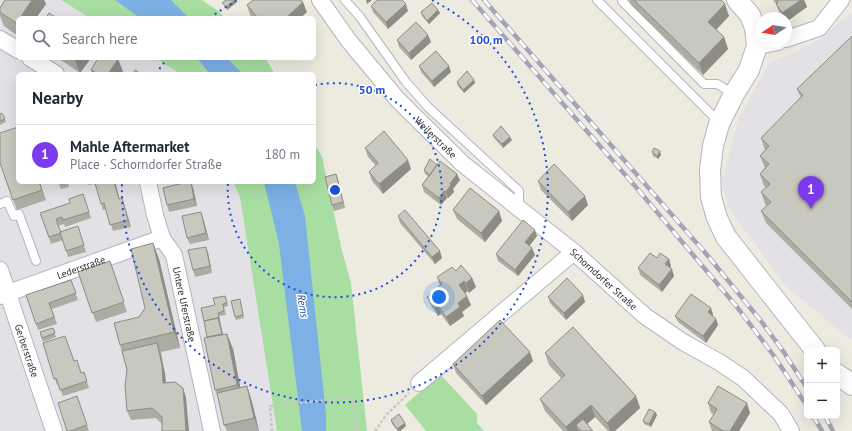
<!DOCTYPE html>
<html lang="en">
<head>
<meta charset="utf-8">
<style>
  body { margin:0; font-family:"PT Sans",sans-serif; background:#f2f2f3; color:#1f2937 }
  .controls { position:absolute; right:12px; bottom:12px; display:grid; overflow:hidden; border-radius:6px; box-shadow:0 4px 16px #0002 }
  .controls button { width:36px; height:36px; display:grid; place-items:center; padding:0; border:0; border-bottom:1px solid #e0e1e3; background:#fff; color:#1f2937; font:20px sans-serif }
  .compass { position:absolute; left:756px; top:12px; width:36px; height:36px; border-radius:50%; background:#fff; box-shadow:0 4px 16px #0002; rotate:258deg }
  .you { position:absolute; left:439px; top:297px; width:14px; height:14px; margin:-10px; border:3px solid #fff; border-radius:50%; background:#1a73e8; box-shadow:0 0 0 6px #1a73e833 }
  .badge { display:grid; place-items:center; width:26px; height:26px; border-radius:50%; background:#7c3aed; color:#fff; font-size:13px; font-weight:700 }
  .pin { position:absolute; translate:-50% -33px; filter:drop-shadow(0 1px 2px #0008) }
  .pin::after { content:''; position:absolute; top:21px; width:14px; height:12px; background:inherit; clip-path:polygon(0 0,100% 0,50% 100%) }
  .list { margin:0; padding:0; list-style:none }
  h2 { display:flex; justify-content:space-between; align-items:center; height:52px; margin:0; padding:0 16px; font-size:17px }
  h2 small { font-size:13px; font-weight:400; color:#747a83 }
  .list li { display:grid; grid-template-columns:26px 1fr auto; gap:12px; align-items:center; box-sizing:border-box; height:60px; padding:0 16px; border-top:1px solid #e0e1e3 }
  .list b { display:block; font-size:15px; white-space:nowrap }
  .list p { margin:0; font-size:13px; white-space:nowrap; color:#747a83 }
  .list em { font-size:13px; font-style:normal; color:#747a83 }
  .icon { flex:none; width:22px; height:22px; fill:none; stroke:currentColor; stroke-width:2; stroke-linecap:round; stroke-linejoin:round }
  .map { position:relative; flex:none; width:852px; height:431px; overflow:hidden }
  .search { position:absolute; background:#fff; box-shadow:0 4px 16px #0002; left:16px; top:16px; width:300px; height:44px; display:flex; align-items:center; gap:10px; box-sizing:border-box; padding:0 14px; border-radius:6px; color:#747a83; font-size:15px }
  .panel { position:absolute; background:#fff; box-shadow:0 4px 16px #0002; left:16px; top:72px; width:300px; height:112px; border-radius:6px }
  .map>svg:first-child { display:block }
  .industrial { fill:#e3e0e6 }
  .green { fill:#a8dea2 }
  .water { fill:#7db0e5 }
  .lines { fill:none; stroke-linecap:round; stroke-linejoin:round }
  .service-casing { stroke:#b4b4bf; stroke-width:10 }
  .minor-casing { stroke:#b4b4bf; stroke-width:18 }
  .tertiary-casing { stroke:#b4b4bf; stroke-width:22 }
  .path { stroke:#c8c8c8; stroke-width:2.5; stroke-dasharray:3 2; stroke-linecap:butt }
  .service { stroke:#fff; stroke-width:8 }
  .minor { stroke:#fff; stroke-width:16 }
  .tertiary { stroke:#fff; stroke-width:20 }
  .rail-casing { stroke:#a5a3b5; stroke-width:4.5 }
  .rail { stroke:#fff; stroke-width:3; stroke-dasharray:9; stroke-linecap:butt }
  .wall { fill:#adaca3 }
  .shaded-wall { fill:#8d8c85 }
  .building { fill:#c9c8be; stroke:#8d8c85 }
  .ring { fill:none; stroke:#1d4ed8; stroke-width:2; stroke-dasharray:2 4 }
  .labels { text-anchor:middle; stroke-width:3; stroke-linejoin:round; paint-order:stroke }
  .street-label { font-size:10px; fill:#2d2d2d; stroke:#fff }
  .water-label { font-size:11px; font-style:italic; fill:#1a4c94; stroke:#fff }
  .centre { fill:#1d4ed8; stroke:#fff; stroke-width:2 }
  .ring-label { font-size:12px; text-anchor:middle; font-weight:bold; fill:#1d4ed8; stroke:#fff; stroke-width:3; stroke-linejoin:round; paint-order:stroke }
</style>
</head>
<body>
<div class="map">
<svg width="852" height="431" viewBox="0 0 852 431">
  <rect width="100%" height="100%" fill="#edeae0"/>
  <!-- industrial -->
  <path class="industrial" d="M 0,0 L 61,0 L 90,18 L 18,18 L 18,58 L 155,58 L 179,73 L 179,74 L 18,74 L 18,182 L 233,182 L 240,196 L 277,431 L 0,431 Z
    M 852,13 L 852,341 L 786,286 L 728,207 L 722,180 L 739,118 L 770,62 L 795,53 L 821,38 L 842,20 Z"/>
  <!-- green -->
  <path class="green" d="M 61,0 L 202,0 L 218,11 L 225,18 L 90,18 Z
    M 155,58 L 265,58 L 275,74 L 179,74 L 179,73 Z
    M 314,143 L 322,157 L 342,251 L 351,283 L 367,431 L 277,431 L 240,197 L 233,182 L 314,182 Z
    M 440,374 L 477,414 L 477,423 L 484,431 L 426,431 L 405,405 Z"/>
  <!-- water -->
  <path class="water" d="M 115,0 L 171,0 L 189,18 L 140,18 Z
    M 197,58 L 227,58 L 243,74 L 210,74 Z
    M 264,182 L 295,182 L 305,216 L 326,415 L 326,431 L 302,431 L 279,244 Z"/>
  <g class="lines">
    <defs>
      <path id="service" d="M 345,0 L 360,17 L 406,82 L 428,107 L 519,191 L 519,208
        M 597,0 L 711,114 L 719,123
        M 622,0 L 622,1 L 704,84 L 717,84 L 734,94
        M 0,204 L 7,201 L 14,216 L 19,214 L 36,261"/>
      <g id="minor">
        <path id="s1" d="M 320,0 L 349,41 L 398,100 L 463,164 L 574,252 L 645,316 L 683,342 L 719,362 L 743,378 L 781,414 L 791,431"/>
        <path d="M 0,39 L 18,50"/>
        <path d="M 786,39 L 819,28 L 841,0"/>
        <path d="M 757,46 L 778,42"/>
        <path d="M 30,58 L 56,74"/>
        <path id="s2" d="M 148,182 L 155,215 L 162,238 L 174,255 L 212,431"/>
        <path id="s3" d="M 0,270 L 54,431"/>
        <path id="s4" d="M 0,296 L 162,238"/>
        <path d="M 419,383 L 574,252"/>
      </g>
      <path id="tertiary" d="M 737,0 L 750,15 L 755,28 L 757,46 L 749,70 L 734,94 L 719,124 L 713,146 L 710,170 L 711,197 L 717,218 L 726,237 L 815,350
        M 837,374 L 852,385"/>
    </defs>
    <!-- service casing -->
    <use href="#service" class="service-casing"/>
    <!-- minor casing -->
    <use href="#minor" class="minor-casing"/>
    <!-- tertiary casing -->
    <use href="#tertiary" class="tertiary-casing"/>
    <!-- path -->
    <path class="path" d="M 272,431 L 270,406 L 345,398 L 353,398 L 356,431
      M 375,431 L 387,414 L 409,393"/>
    <!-- service -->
    <use href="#service" class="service"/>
    <!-- minor -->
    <use href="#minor" class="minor"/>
    <!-- tertiary -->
    <use href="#tertiary" class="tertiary"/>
    <defs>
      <path id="rail" d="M 472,0 L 635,186 L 737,307 L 774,356 L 807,406
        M 484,0 L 708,256 L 761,321 L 783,351 L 807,388
        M 813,416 L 822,431
        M 825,416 L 833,431"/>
    </defs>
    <!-- rail casing -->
    <use href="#rail" class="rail-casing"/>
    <!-- rail -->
    <use href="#rail" class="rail"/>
  </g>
  <!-- wall -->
  <path class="wall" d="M 5,0 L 44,0 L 46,4 L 36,18 L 18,18 L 18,36 L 4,26 L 0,16 L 0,8 Z
    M 629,0 L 721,0 L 729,16 L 716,30 L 724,37 L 728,49 L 703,75 L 631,5 Z
    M 773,0 L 804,0 L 807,7 L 786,22 L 786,18 L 783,18 L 780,14 L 776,4 Z
    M 247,5 L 307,12 L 300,18 L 253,18 L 250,15 Z
    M 371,6 L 408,11 L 388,29 L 373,12 Z
    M 438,10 L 440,13 L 429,24 L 422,16 L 421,12 Z
    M 852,36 L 852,309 L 766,223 L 761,211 L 767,206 L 765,204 L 761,192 L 766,187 L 764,186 L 760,174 L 765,168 L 760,156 L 765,150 L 761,138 L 801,98 L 797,89 Z
    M 397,40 L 431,42 L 411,60 L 399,47 Z
    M 58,58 L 91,58 L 80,73 Z
    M 419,66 L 451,72 L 434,87 L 421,72 Z
    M 91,70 L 124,74 L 92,74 Z
    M 474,80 L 475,83 L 464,93 L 458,86 L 457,82 Z
    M 2,113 L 6,122 L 0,125 L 0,114 Z
    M 493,135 L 512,140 L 503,148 L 494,138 Z
    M 365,148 L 411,169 L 383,194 L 372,181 L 369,172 L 376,166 L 368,157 Z
    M 652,152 L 661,155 L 658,159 L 653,156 Z
    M 0,163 L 40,182 L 46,200 L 17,210 Z
    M 437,165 L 460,180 L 453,189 L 454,192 L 448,198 L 447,198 L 441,205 L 424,192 L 422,185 L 428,176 L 425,174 L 424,170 Z
    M 336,174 L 338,180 L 345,208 L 334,211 L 332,205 Z
    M 538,181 L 588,205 L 572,221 L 541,190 Z
    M 58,182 L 68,182 L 69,187 L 61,189 Z
    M 86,182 L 115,182 L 119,199 L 122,198 L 124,204 L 131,227 L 113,231 L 106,209 L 103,210 L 101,204 L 95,184 L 88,185 Z
    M 193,188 L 197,206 L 169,212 L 167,205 Z
    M 83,194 L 91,218 L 65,227 L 64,224 L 58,226 L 61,234 L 78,226 L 80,233 L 86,252 L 68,257 L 63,240 L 51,244 L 40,213 L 70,203 Z
    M 453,210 L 499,211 L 502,221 L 485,242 L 457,219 Z
    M 398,216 L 442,258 L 435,264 L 400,223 Z
    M 203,218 L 209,240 L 190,244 L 187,238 Z
    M 537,236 L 529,246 L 532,248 L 535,255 L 518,276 L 498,261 L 496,254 Z
    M 153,243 L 159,259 L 180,348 L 161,352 L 165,374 L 166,383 L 183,388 L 186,398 L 162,424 L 156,418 L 131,420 L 127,411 L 127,370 L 120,345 L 145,308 Z
    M 206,247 L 208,253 L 212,273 L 195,277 L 193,270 Z
    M 657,258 L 669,259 L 671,266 L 670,268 L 674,276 L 662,292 L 640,275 L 638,268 Z
    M 110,261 L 127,312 L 96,322 L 78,272 Z
    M 456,271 L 472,278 L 476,287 L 469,293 L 468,291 L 465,293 L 471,305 L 462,312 L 464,316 L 450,326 L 441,314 L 438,316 L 431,306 L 427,297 L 440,286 L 437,277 Z
    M 71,280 L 78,300 L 52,309 L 57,324 L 38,330 L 26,295 Z
    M 548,297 L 585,302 L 566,320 L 550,303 Z
    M 226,299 L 228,306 L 224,307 L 226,315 L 219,316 L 223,334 L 227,334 L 233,349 L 240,388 L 247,386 L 252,402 L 259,431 L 227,431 L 224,425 L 219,400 L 215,390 L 207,337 L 215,305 Z
    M 241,302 L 244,318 L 236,320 L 235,317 Z
    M 711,308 L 713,315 L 712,316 L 716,319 L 718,325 L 706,343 L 678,322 L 675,316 Z
    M 53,328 L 56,337 L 43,342 L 40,332 Z
    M 43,343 L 74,361 L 81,373 L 84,372 L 89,388 L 63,396 L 58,384 L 57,385 Z
    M 545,353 L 636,396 L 640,408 L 615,431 L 608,431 L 595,417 L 587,424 L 593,431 L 563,431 L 545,411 L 540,399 L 562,379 L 549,365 Z
    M 533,361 L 486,405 L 456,373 L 453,364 Z
    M 77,396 L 89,431 L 67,431 Z
    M 708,403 L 750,413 L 739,431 L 712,431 L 709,422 L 714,414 L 711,413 Z
    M 655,412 L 657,415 L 651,427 L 644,424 L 643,421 Z
    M 391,420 L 406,426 L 400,431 L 398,431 L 392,424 Z"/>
  <!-- shaded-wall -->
  <path class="shaded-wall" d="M 32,0 L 44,0 L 46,4 L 36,18 L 20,18 Z
    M 235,0 L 236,3 L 227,10 L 226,7 Z
    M 366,0 L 372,0 L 367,4 Z
    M 801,0 L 804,0 L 807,7 L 786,22 L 786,18 L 784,18 L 782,13 Z
    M 303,2 L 307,12 L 300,18 L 286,18 Z
    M 406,4 L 408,11 L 388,29 L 386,22 Z
    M 725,4 L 729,16 L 712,34 L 708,22 Z
    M 438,10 L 440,13 L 429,24 L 427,21 Z
    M 18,20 L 18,29 L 16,23 Z
    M 428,35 L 431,42 L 411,60 L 409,53 Z
    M 724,37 L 728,49 L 703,75 L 699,63 Z
    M 74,58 L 91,58 L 80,73 Z
    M 118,59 L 124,74 L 108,74 Z
    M 449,66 L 451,72 L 434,87 L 432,81 Z
    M 474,80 L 475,83 L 464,93 L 463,90 Z
    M 510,137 L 512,140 L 503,148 L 502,144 Z
    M 660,151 L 661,155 L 658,159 L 657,156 Z
    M 408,160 L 411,169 L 383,194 L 379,184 Z
    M 336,174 L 338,180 L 345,208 L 343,202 Z
    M 457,174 L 460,180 L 453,189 L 454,192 L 448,198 L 446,192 L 450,184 Z
    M 114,182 L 116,185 L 121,205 L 119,199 Z
    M 191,182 L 193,188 L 197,206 L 194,199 Z
    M 444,191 L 447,198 L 441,205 L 439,198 Z
    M 585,196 L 588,205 L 572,221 L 568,212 Z
    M 122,198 L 124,204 L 131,227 L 128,220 Z
    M 499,211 L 502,221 L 485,242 L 481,233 Z
    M 201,212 L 203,218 L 209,240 L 206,233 Z
    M 535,230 L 537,236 L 527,249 L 525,242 Z
    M 153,243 L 159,259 L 180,348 L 174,332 Z
    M 206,247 L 208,253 L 212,273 L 210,266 Z
    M 532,248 L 535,255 L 518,276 L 515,270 Z
    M 440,251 L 442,258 L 435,264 L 432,257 Z
    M 669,259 L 671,266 L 667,271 L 665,264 Z
    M 672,269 L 674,276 L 662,292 L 659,285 Z
    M 472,278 L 476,287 L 469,293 L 466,283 Z
    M 464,281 L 468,291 L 463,294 L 459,285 Z
    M 583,295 L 585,302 L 566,320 L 564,313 Z
    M 467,296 L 471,305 L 462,312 L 464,316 L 450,326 L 446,317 L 458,303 Z
    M 437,304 L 441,314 L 438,316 L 435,307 Z
    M 711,308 L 713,315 L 710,319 L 708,312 Z
    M 218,313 L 219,316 L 224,341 L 222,334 Z
    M 716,319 L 718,325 L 706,343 L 703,336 Z
    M 227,334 L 233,349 L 243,401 L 237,385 Z
    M 157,343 L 160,352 L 165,374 L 167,393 L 163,383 Z
    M 530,352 L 533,361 L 486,405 L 482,396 Z
    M 247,386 L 252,402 L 259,431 L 254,418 Z
    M 183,388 L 186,398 L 189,431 L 186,431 Z
    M 636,396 L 640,408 L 615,431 L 610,431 L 607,423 Z
    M 747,403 L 750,413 L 739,431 L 730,431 Z
    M 591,405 L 595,417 L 580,430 L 576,425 L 578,431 L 568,431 L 566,427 Z
    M 655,412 L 657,415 L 651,427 L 649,424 Z
    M 405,423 L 406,426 L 400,431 L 398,431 L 397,429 Z"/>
  <!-- building -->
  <path class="building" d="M 5,0 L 32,0 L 20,18 L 18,18 L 18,20 L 16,23 L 0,12 L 0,8 Z
    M 226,0 L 235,0 L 226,7 L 222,3 Z
    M 253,0 L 301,0 L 303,2 L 286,18 L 258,18 L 247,5 Z
    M 377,0 L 402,0 L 406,4 L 386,22 L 371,6 Z
    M 634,0 L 721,0 L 725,4 L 708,22 L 724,37 L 699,63 Z
    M 777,0 L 801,0 L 782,13 L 776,4 L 778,3 Z
    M 432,3 L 438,10 L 427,21 L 421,12 Z
    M 49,13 L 57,18 L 46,18 Z
    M 416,22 L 428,35 L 409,53 L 397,40 Z
    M 852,36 L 852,302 L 761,211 L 771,202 L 761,192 L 770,184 L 760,174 L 769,164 L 760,156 L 769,146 L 761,138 L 803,95 L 797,89 Z
    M 436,51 L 449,66 L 432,81 L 419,66 Z
    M 98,58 L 117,58 L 118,59 L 108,74 L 98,74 L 91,70 Z
    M 135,70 L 141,74 L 133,74 Z
    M 467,71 L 474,80 L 463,90 L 457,82 Z
    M 2,113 L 5,119 L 0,121 L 0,114 Z
    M 501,126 L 510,137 L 502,144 L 493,135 Z
    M 18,127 L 18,182 L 39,182 L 42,190 L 13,200 L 0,163 L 0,133 Z
    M 384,131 L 408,160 L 379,184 L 369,172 L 378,163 L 365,148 Z
    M 654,148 L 660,151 L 657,156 L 652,152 Z
    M 430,159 L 437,165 L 430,175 L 424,170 Z
    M 440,161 L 457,174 L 450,184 L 451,185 L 446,192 L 444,191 L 439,198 L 422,185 Z
    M 554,164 L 585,196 L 568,212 L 538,181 Z
    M 336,174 L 343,202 L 332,205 L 325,177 Z
    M 99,182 L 114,182 L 119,199 L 122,198 L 128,220 L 110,225 L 104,203 L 101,204 L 95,183 Z
    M 187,182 L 191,182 L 194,199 L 167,205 L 163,188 Z
    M 470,188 L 499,211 L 481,233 L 453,210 Z
    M 83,194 L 89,212 L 63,220 L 62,217 L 56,219 L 61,233 L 49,237 L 40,213 L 70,203 L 69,199 Z
    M 405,210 L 440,251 L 432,257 L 398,216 Z
    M 201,212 L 206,233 L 187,238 L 182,216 Z
    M 523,220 L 535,230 L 525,242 L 532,248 L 515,270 L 496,254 Z
    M 78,226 L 84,245 L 66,251 L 60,232 Z
    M 153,243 L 174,332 L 120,345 L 114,323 L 139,317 L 145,308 L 131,249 Z
    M 206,247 L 210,266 L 193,270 L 188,250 Z
    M 650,253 L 657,258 L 660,253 L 669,259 L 665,264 L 672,269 L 659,285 L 638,268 Z
    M 110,261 L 124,302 L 92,313 L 78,272 Z
    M 461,265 L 472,278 L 466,283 L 464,281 L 459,285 L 467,296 L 458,303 L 460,307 L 446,317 L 437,304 L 435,307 L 427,297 L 430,295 L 429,294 L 442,284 L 437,277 L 452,267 L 456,271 Z
    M 567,278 L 583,295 L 564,313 L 548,297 Z
    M 71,280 L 76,293 L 49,303 L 54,317 L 36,324 L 26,295 Z
    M 691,294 L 711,308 L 708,312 L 716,319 L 703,336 L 675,316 Z
    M 225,296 L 227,303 L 223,304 L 224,311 L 218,313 L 219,321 L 218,318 L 204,321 L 201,308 L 215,305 L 213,298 Z
    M 240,299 L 243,315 L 235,317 L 231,301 Z
    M 218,318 L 222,334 L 207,337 L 204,321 Z
    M 500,320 L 530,352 L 482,396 L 453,364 Z
    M 573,327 L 636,396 L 607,423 L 591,405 L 566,427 L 540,399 L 565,375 L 545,353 Z
    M 53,328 L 55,333 L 42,338 L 40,332 Z
    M 227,334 L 237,385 L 215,390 L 204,338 Z
    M 65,336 L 74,361 L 77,360 L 81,373 L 84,372 L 87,381 L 60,390 L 56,378 L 54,379 L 43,343 Z
    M 157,343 L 162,365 L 163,383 L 175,382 L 183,388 L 186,431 L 162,431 L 162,417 L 152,408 L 127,411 L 125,386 L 127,370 L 122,351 Z
    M 247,386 L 254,418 L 224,425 L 217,393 Z
    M 718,386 L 747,403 L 730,431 L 723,431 L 709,422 L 717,409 L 708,403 Z
    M 77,396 L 87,425 L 70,431 L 67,431 L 58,403 Z
    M 649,409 L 655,412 L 649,424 L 643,421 Z
    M 399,414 L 405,423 L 397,429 L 391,420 Z
    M 583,419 L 593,431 L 581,431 L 576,425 Z"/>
  <!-- distance rings -->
  <g class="ring">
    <path d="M315 85A107 107 0 1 1 228 183"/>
    <path d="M156 74A213 213 0 0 1 167 59M210 18A213 213 0 0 1 238 0M432 0A213 213 0 1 1 122 183"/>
  </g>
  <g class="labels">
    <!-- street labels -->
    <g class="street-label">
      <text dy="4" stroke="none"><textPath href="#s1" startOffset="180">Weilerstraße</textPath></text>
      <text dy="4" stroke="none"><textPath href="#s4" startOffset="86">Lederstraße</textPath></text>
      <text dy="4" stroke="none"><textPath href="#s1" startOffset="400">Schorndorfer Straße</textPath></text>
      <text dy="4" stroke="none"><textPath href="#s2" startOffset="129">Untere Uferstraße</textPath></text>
      <text dy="4" stroke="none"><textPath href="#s3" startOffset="85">Gerberstraße</textPath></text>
    </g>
    <!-- water labels -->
    <g class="water-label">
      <text transform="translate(303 306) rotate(81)" y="4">Rems</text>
    </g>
  </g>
  <circle cx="335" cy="190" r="6" class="centre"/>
  <g class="ring-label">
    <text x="486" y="44">100 m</text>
    <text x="372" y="94">50 m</text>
  </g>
</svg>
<div class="controls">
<button>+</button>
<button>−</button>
</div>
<svg class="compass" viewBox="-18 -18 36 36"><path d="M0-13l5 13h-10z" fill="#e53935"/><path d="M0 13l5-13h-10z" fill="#747a83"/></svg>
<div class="you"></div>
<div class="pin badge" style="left:811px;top:209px">1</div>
<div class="search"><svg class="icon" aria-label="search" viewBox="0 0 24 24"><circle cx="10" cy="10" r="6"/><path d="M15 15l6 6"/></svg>Search here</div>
<section class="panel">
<h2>Nearby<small></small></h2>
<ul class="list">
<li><span class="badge">1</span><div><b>Mahle Aftermarket</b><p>Place · Schorndorfer Straße</p></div><em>180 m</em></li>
</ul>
</section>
</div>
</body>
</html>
